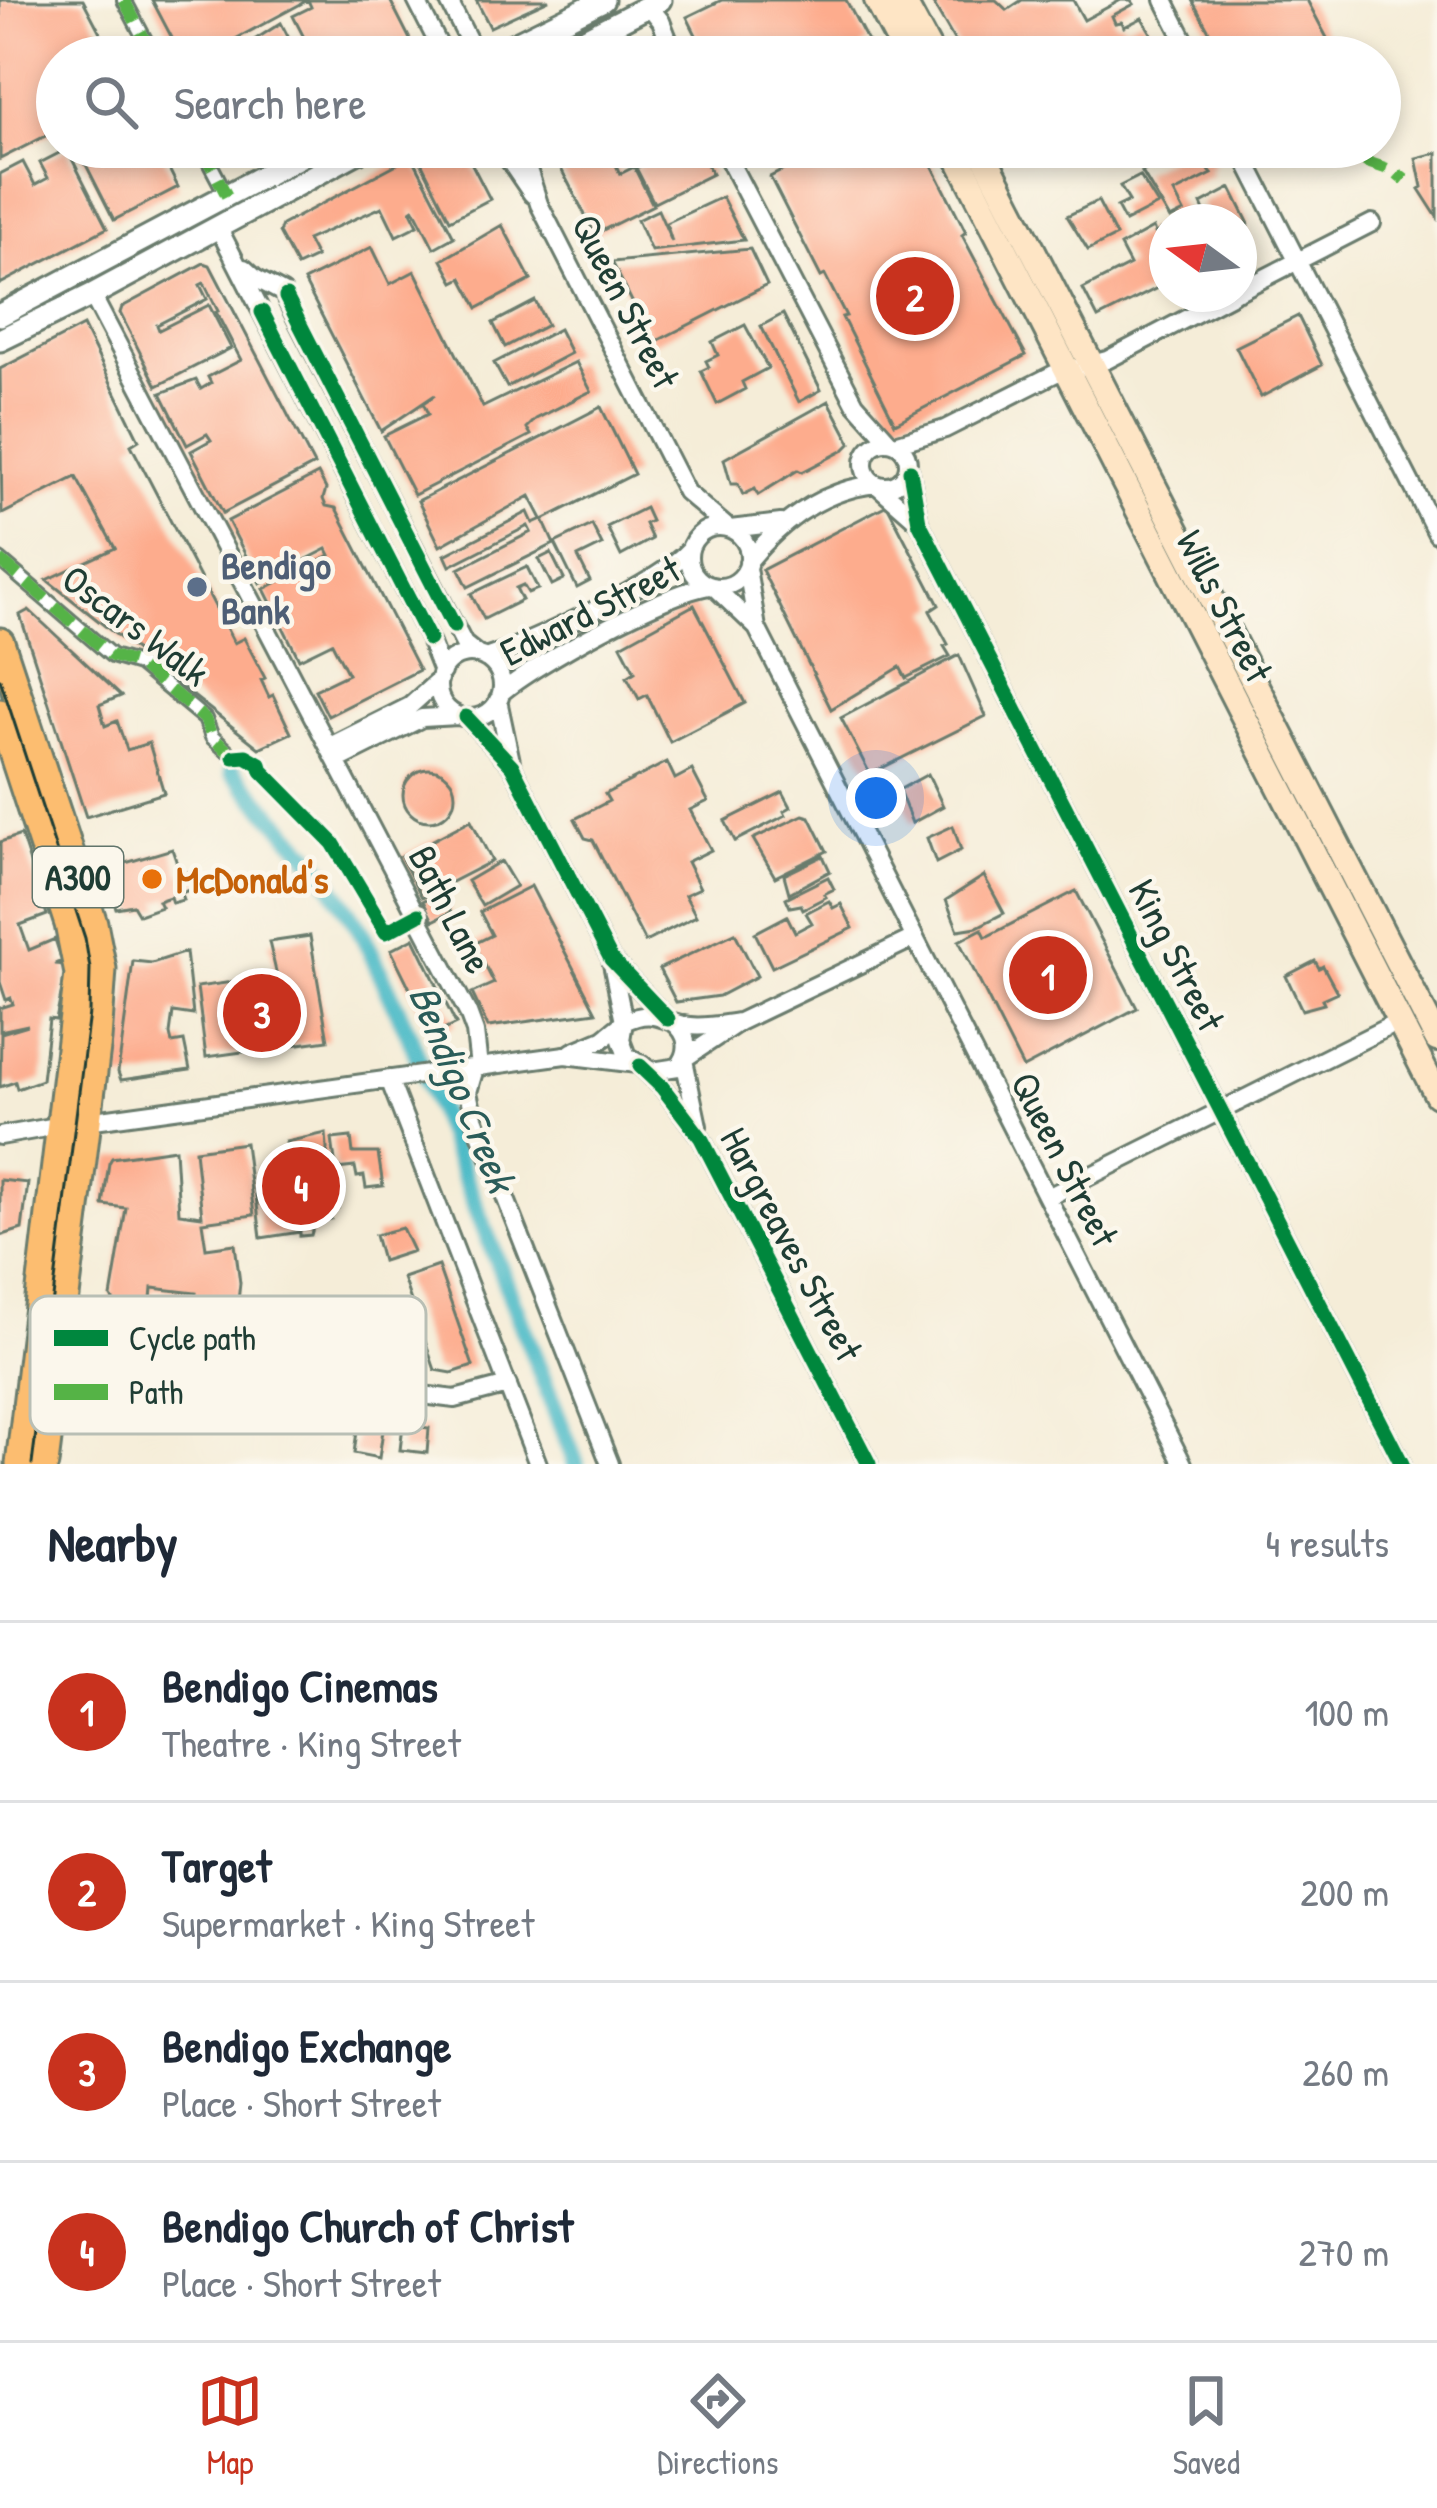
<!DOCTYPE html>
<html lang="en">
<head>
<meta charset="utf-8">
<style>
  body { margin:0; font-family:"Patrick Hand",sans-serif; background:#f2f2f3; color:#1f2937 }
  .compass { position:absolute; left:1149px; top:204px; width:108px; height:108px; border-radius:50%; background:#fff; box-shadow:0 6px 18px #0003; rotate:285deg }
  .you { position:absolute; left:876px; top:798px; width:42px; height:42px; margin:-30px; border:9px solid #fff; border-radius:50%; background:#1a73e8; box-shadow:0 0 0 18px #1a73e833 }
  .badge { display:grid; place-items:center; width:78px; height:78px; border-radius:50%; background:#c8321e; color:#fff; font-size:39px; font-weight:700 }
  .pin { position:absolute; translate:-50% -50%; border:6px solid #fff; box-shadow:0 3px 12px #0006 }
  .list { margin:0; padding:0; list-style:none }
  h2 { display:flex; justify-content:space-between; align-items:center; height:156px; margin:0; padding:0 48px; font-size:51px }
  h2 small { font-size:39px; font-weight:400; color:#747a83 }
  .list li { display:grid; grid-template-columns:78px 1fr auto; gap:36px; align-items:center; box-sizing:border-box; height:180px; padding:0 48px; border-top:3px solid #e0e1e3 }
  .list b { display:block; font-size:45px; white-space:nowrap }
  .list p { margin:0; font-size:39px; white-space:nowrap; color:#747a83 }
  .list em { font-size:39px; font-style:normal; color:#747a83 }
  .icon { flex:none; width:66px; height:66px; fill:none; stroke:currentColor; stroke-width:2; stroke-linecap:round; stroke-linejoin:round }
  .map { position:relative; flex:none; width:1437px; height:1464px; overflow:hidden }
  .search { position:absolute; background:#fff; box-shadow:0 6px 18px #0003; left:36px; right:36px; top:36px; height:132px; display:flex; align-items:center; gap:30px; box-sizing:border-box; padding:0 42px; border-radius:66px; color:#747a83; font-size:45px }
  .sheet { height:876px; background:#fff }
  nav { display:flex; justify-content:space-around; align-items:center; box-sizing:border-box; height:168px; border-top:3px solid #e0e1e3; background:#fff; font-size:33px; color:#747a83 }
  nav a { display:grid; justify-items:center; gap:6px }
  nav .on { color:#c8321e }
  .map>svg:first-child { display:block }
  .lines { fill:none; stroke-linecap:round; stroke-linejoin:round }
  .canal { stroke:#4dbbc7; stroke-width:18 }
  .building { fill:#fdac8d }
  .pedestrian-casing { stroke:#6a7b6d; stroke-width:18 }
  .minor-casing { stroke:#6a7b6d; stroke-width:22 }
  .tertiary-casing { stroke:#6a7b6d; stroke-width:27 }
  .secondary-casing { stroke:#6a7b6d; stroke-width:30 }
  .trunk-casing { stroke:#6a7b6d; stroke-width:33 }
  .pedestrian { stroke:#fff; stroke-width:12 }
  .minor { stroke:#fff; stroke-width:16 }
  .tertiary { stroke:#fff; stroke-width:21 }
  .secondary { stroke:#fee5c5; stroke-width:24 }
  .trunk { stroke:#fcbd6f; stroke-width:27 }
  .tram { stroke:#1f3d34; stroke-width:3 }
  .quiet { stroke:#55b346; stroke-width:12; stroke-dasharray:24 12; stroke-linecap:butt }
  .cycleway-casing { stroke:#fbf7ec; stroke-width:22 }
  .cycleway { stroke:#00873e; stroke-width:15 }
  .service-dot { fill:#5c6f8a; stroke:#fbf7ec; stroke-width:4.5 }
  .food-dot { fill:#e8710a; stroke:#fbf7ec; stroke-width:4.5 }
  .labels { text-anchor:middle; stroke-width:9; stroke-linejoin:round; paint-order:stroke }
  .shield { fill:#fbf7ec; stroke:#61756b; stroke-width:3 }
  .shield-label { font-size:36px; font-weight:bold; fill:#1f3d34 }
  .street-label { font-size:39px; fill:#1f3d34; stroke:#fbf7ec }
  .service-label { font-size:39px; font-weight:bold; fill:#4e5e75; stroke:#fbf7ec; text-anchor:start }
  .food-label { font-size:39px; font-weight:bold; fill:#c56008; stroke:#fbf7ec; text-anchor:start }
  .water-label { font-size:42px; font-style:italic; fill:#2a5c59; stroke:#fbf7ec }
  .key { fill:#fbf7ec; stroke:#b9bfb5; stroke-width:3 }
  .key-label { font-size:33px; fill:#1f3d34 }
</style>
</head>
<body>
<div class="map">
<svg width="1437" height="1464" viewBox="0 0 1437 1464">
  <rect width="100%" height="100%" fill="#fbf7ec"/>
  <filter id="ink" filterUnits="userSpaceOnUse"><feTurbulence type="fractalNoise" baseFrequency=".00833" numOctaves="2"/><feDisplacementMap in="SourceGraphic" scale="24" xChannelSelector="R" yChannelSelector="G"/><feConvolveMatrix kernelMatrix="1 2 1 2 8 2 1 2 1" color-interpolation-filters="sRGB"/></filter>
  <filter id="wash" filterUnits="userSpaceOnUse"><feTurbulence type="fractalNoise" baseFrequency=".004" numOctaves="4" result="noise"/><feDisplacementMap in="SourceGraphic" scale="48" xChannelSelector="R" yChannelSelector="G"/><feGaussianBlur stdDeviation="2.7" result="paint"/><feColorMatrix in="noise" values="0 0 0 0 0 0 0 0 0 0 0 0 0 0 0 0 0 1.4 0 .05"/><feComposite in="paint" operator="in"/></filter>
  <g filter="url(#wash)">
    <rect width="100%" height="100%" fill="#f5edd8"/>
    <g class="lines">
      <!-- canal -->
      <path class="canal" d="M 232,771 L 322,870 L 361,931 L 408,1032 L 576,1464"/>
    </g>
    <g id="blocks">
      <!-- building -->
      <path class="building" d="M 0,0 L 83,0 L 113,57 L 57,57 L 57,130 L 0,159 Z
        M 152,0 L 390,0 L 419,57 L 314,57 L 293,16 L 311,7 L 308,0 L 232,41 L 237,51 L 281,23 L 297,54 L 292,57 L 182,57 Z
        M 476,0 L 549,0 L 490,27 Z
        M 722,0 L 846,0 L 868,42 L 861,46 L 866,57 L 707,57 L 687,17 Z
        M 931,0 L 996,0 L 1007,10 L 1022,0 L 1073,0 L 1084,20 L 1121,0 L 1131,0 L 1134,4 L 1112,16 L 1115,23 L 1122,22 L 1124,27 L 1142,18 L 1154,38 L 1126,57 L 964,57 Z
        M 1192,0 L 1307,0 L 1337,57 L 1248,57 L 1240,41 L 1220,51 Z
        M 641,39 L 650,57 L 605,57 L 614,52 Z
        M 77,147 L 158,147 L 178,187 L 114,220 Z
        M 431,147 L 463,147 L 490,199 L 450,220 L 417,154 Z
        M 586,147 L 638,147 L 641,153 L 616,165 L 620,174 L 634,167 L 653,205 L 595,234 L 558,163 Z
        M 677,147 L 698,147 L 712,174 L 654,203 L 636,168 Z
        M 828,147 L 923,147 L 966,232 L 962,235 L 1026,355 L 895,423 L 842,317 L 846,316 L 825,275 L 821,277 L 770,177 Z
        M 1191,147 L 1211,147 L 1214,153 L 1209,156 L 1214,165 L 1208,169 L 1212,174 L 1174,193 L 1184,212 L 1170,219 L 1142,172 Z
        M 67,149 L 107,228 L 0,284 L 0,174 L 23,162 L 35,185 L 48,178 L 40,163 Z
        M 1437,153 L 1437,217 L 1419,189 L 1422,187 L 1416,158 Z
        M 412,156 L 454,237 L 434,248 L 414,209 L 411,211 L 418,225 L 396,236 L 382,207 L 307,240 L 316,257 L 297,266 L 279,233 L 282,225 Z
        M 1140,176 L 1158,205 L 1125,222 L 1117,207 L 1129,201 L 1120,186 Z
        M 1231,188 L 1249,224 L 1239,229 L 1239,222 L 1183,222 L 1204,211 L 1201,204 Z
        M 722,197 L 744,240 L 651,251 L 637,220 L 658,210 L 672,242 L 666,223 Z
        M 1098,201 L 1116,236 L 1088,250 L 1067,216 Z
        M 502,225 L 531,280 L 478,308 L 462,278 L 454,282 L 442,260 Z
        M 1153,228 L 1155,233 L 1161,230 L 1167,241 L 1158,251 L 1167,268 L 1157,273 L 1163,285 L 1098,318 L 1083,289 L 1130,265 L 1120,246 Z
        M 372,247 L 390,284 L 415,271 L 483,407 L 576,362 L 591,391 L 536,419 L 527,428 L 531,435 L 414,495 L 384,436 L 428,414 L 423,403 L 435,395 L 381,431 L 304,281 Z
        M 750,249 L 767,285 L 653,343 L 612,262 Z
        M 204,263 L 210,265 L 314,465 L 223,513 L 191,451 L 211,440 L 207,434 L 187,445 L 161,393 L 196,380 L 201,389 L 211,383 L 208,377 L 241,360 L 216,312 L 218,311 L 204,283 L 200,285 L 207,299 L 157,325 L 159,330 L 209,305 L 231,348 L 157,386 L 120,313 L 122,307 Z
        M 535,301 L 547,325 L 505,347 L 493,323 Z
        M 783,314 L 821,390 L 799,402 L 761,326 Z
        M 1298,316 L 1322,365 L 1261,397 L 1236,347 Z
        M 745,325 L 768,368 L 742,382 L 745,389 L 717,404 L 701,371 L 709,367 L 706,361 L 718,355 L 712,342 Z
        M 83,326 L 139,440 L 131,445 L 234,643 L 244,638 L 265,678 L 261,680 L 269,697 L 273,695 L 291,733 L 259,748 L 47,580 L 115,548 L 76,477 L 2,514 L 0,369 Z
        M 559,329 L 571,353 L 507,387 L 494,363 Z
        M 829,401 L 851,443 L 844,450 L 802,472 L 798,470 L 758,495 L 755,489 L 743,495 L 738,484 L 731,484 L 724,459 Z
        M 601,407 L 634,474 L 543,520 L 554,544 L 468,587 L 459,569 L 531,532 L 528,526 L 450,566 L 445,555 L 528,512 L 533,523 L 542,519 L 530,496 L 440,546 L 418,501 Z
        M 318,474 L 326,489 L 323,499 L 326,506 L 336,508 L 419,670 L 328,716 L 315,690 L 348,674 L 332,643 L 299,659 L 264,589 L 330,555 L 327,549 L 260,583 L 228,521 Z
        M 887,505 L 939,605 L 930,611 L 948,644 L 944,646 L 950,656 L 906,678 L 900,667 L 831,709 L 762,570 Z
        M 645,508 L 651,521 L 645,524 L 652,539 L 621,556 L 607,527 Z
        M 592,525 L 602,545 L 578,557 L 590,581 L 577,588 L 555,543 Z
        M 551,553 L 564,579 L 552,585 L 539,559 Z
        M 527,567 L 538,589 L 528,593 L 523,585 L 516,588 L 522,600 L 484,619 L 471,594 Z
        M 694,605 L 745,703 L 670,742 L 647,695 L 639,699 L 627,677 L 635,672 L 621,645 Z
        M 29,610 L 121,696 L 99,705 L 105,726 L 117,721 L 127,750 L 149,743 L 164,793 L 86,817 L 20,615 Z
        M 959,655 L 986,716 L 870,774 L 841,718 Z
        M 667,762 L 675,779 L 692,770 L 708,801 L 690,810 L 711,850 L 687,862 L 700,888 L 685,895 L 696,916 L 645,942 L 593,840 L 585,838 L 575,819 L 609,801 L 605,794 Z
        M403 795a26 26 0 1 1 52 0a26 26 0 1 1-52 0Z
        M 928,774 L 943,806 L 912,823 L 899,790 Z
        M 783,792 L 791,807 L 784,811 L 786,815 L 735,841 L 725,821 Z
        M 803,815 L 810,817 L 827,851 L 775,877 L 753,839 Z
        M 471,820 L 492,861 L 422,897 L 401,857 Z
        M 953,826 L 961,850 L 936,863 L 927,838 Z
        M 21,835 L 47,915 L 20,925 L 29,950 L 55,939 L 62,961 L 55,964 L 67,965 L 56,1020 L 49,1019 L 42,1080 L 17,1089 L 15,1082 L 0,1087 L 1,1033 L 28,1025 L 0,1031 L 0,1008 L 13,1004 L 11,998 L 6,1000 L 0,982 L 0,842 Z
        M 172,849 L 181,875 L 194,870 L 200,886 L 181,893 L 183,900 L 172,903 L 170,897 L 158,901 L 161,907 L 139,915 L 133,905 L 116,908 L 105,874 L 113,871 L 112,867 Z
        M 823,856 L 830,871 L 789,893 L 784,875 Z
        M 501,861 L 516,886 L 482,906 L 467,881 Z
        M 984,876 L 1004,913 L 977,927 L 958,930 L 946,900 Z
        M 828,877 L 834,889 L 824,894 L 826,897 L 803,909 L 801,905 L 790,907 L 786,898 Z
        M 531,886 L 596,1012 L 488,1027 L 472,993 L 494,983 L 474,944 L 492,935 L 480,912 Z
        M 1076,891 L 1137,1008 L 1023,1068 L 959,941 L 982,929 L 986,937 Z
        M 441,892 L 451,912 L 433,921 L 423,901 Z
        M 829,901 L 833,908 L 841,904 L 853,928 L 772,967 L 755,933 L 787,916 L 795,932 L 812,923 L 806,913 Z
        M 735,933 L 757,976 L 719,996 L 676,1002 L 659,969 Z
        M 310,936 L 328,1040 L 206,1057 L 197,987 L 277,976 L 269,942 Z
        M 414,938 L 456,1024 L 433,1035 L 391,950 Z
        M 186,952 L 193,1015 L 173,1012 L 170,1034 L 172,1043 L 184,1041 L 190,1070 L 121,1080 L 118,1072 L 133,961 L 152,963 Z
        M 1315,961 L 1319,968 L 1323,966 L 1337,992 L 1322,999 L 1324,1004 L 1302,1010 L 1286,976 Z
        M 326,1133 L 329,1181 L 335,1180 L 338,1208 L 330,1209 L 331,1219 L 315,1221 L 311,1235 L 300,1236 L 300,1232 L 261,1238 L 255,1188 L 277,1185 L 274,1164 L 289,1163 L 286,1142 Z
        M 351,1137 L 353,1153 L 378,1153 L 383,1186 L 366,1188 L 364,1176 L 357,1177 L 355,1167 L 336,1169 L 332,1139 Z
        M 245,1143 L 254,1215 L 202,1222 L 206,1248 L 235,1244 L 240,1283 L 235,1328 L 192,1324 L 196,1293 L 152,1288 L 151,1300 L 158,1301 L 158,1309 L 165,1309 L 164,1342 L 170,1343 L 168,1360 L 163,1359 L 156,1420 L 104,1414 L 104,1380 L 108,1380 L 109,1369 L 112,1370 L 113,1356 L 105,1352 L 106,1338 L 113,1333 L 115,1318 L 124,1319 L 126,1304 L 115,1303 L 111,1297 L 126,1208 L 103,1205 L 109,1163 L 112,1158 L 175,1149 L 179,1213 L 202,1216 L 195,1150 Z
        M 0,1180 L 28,1183 L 22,1229 L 0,1236 Z
        M 402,1228 L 413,1251 L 382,1261 L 375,1235 Z
        M 438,1266 L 473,1366 L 452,1373 L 435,1370 L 403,1278 Z
        M 368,1421 L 384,1423 L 379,1458 L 354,1453 L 358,1424 L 368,1425 Z
        M 403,1425 L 429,1428 L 427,1453 L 400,1450 Z"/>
    </g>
  </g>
  <g filter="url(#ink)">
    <use href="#blocks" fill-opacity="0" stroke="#6a7b6d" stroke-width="3"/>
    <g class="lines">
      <defs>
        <path id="pedestrian" d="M 124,0 L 154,57
          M 201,147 L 227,196
          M 0,560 L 112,656 L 139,664 L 205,719 L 212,737 L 234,757"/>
        <path id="minor" d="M 416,0 L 445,57
          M 448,0 L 477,57
          M 1164,0 L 1193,57
          M 649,6 L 661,21 L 675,57
          M 500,147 L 532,194
          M 521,147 L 539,204 L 686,492 L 728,528
          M 722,147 L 855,403 L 890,442
          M 1239,147 L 1437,534
          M 218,227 L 429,639 L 442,672
          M 244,268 L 255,278 L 283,293 L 464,644 L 478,655
          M 1239,291 L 1372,223
          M 92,295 L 468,1013 L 475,1032 L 479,1067
          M864 464a22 22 0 1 1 44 0a22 22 0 1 1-44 0Z
          M 895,444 L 945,429 L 1054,374 L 1107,360 L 1233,294
          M 910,471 L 919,522 L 1402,1464
          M 878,486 L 919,522
          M689 557a30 30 0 1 1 60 0a30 30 0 1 1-60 0Z
          M 730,529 L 781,523
          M 748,562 C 781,521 822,490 876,484
          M 747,568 L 757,628 L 1183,1464
          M 713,586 L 756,627
          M438 686a32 32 0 1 1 64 0a32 32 0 1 1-64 0Z
          M 485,658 C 532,642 658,584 689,550
          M 501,693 C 534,664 667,591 710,586
          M 498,700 L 512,766 L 611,959 L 624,1022
          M 466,717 L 511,765
          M 330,746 L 410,706 L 439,680
          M 338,760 L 422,718 L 458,716
          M 612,960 L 664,1015
          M 673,1022 C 689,1034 691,1052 678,1067 L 652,1071 L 627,1056 L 621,1040 L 624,1022 C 655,1007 661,1022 690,1026 C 706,1028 723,1024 739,1022
          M 572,1052 L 603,1039 L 623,1023
          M 685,1058 L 739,1022 L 914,938
          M 684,1060 L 698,1126
          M 640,1066 L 662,1087 L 701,1138 L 869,1464
          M 475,1068 L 468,1092 L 473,1115 L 610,1464
          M 389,1079 L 538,1464
          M 87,1121 L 565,1055 L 637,1064
          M 0,1136 L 63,1125
          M 1048,1197 L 1398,1022
          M 215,1370 L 455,1399 L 508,1385"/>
        <path id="tertiary" d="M 488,57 L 603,0
          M 550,57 L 660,0
          M 0,315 L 318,147
          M 0,340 L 92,295 L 367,147"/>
        <path id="secondary" d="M 877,0 L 907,57
          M 902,0 L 933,57
          M 953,147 L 1437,1095
          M 980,147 L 1437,1039"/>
        <path id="trunk" d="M 0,642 L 93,923 L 102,969 L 97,1040 L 44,1464
          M 0,713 L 69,924 L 79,974 L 20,1464"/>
      </defs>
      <!-- pedestrian casing -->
      <use href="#pedestrian" class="pedestrian-casing"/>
      <!-- minor casing -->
      <use href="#minor" class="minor-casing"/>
      <!-- tertiary casing -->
      <use href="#tertiary" class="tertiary-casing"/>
      <!-- secondary casing -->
      <use href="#secondary" class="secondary-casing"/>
      <!-- trunk casing -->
      <use href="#trunk" class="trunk-casing"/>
      <!-- pedestrian -->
      <use href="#pedestrian" class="pedestrian"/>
      <!-- minor -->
      <use href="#minor" class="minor"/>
      <!-- tertiary -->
      <use href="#tertiary" class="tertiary"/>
      <!-- secondary -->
      <use href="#secondary" class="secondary"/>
      <!-- trunk -->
      <use href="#trunk" class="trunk"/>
      <!-- tram -->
      <path class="tram" d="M 0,679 L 85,938 L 90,968 L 89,1013 L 32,1464"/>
      <!-- quiet -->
      <path class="quiet" d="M 124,0 L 154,57
        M 201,147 L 227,196
        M 1364,161 L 1394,171 L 1405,180
        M 0,560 L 112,656 L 139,664 L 205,719 L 212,737 L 234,757"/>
      <defs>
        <path id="cycleway" d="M 286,297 L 454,626
          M 262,312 L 429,639
          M 910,471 L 919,522 L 1402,1464
          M 466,717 L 512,766 L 611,959 L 668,1019
          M 234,757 L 246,756 L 260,764 L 262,771 L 333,843 L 386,932 L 418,915
          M 640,1066 L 662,1087 L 701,1138 L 869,1464"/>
      </defs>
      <!-- cycleway casing -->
      <use href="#cycleway" class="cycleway-casing"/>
      <!-- cycleway -->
      <use href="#cycleway" class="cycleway"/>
    </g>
  </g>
  <!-- markers -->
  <circle class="service-dot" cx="197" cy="587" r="12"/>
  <circle class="food-dot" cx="152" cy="879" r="12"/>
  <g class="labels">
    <!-- shield labels -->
    <rect class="shield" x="33" y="847" width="90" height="60" rx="9"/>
    <g class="shield-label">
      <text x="78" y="890">A300</text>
    </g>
    <!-- street labels -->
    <g class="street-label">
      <text transform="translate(626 301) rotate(63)" y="14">Queen Street</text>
      <text transform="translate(1225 606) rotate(63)" y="14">Wills Street</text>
      <text transform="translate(590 610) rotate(-27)" y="14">Edward Street</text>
      <text transform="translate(136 625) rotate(37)" y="14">Oscars Walk</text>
      <text transform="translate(451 909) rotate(63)" y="14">Bath Lane</text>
      <text transform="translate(1177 955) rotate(63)" y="14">King Street</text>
      <text transform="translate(1065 1159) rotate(63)" y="14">Queen Street</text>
      <text transform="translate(792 1244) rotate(62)" y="14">Hargreaves Street</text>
    </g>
    <!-- service labels -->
    <g class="service-label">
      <text x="221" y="579">Bendigo<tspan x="221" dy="45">Bank</tspan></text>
    </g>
    <!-- food labels -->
    <g class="food-label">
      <text x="176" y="893">McDonald's</text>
    </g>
    <!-- water labels -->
    <g class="water-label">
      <text transform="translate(463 1088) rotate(68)" y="15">Bendigo Creek</text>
    </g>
  </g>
  <!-- legend -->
  <rect x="30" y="1296" width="396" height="138" rx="18" class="key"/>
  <rect x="54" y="1330" width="54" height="16" fill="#00873e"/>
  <rect x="54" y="1384" width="54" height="16" fill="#55b346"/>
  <g class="key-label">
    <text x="129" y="1350">Cycle path</text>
    <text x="129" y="1404">Path</text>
  </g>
</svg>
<svg class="compass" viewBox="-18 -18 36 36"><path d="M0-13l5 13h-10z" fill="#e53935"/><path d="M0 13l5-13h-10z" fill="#747a83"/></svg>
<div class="you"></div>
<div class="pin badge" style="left:1048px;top:975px">1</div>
<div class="pin badge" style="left:915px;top:296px">2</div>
<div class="pin badge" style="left:262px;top:1013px">3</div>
<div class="pin badge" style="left:301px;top:1186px">4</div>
<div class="search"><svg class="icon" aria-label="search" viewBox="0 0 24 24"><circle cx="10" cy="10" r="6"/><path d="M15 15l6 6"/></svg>Search here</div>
</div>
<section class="sheet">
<h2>Nearby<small>4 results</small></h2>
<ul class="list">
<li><span class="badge">1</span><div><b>Bendigo Cinemas</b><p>Theatre · King Street</p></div><em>100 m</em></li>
<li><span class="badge">2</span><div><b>Target</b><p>Supermarket · King Street</p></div><em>200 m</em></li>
<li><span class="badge">3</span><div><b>Bendigo Exchange</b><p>Place · Short Street</p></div><em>260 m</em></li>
<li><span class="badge">4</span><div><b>Bendigo Church of Christ</b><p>Place · Short Street</p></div><em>270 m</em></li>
</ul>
</section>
<nav>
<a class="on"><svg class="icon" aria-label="map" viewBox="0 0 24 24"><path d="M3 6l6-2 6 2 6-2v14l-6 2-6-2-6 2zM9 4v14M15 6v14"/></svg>Map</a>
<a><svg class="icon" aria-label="directions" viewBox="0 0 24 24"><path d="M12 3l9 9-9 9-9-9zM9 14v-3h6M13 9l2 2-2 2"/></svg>Directions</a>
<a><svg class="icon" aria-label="saved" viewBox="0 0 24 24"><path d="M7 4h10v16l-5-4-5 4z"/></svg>Saved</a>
</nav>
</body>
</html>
